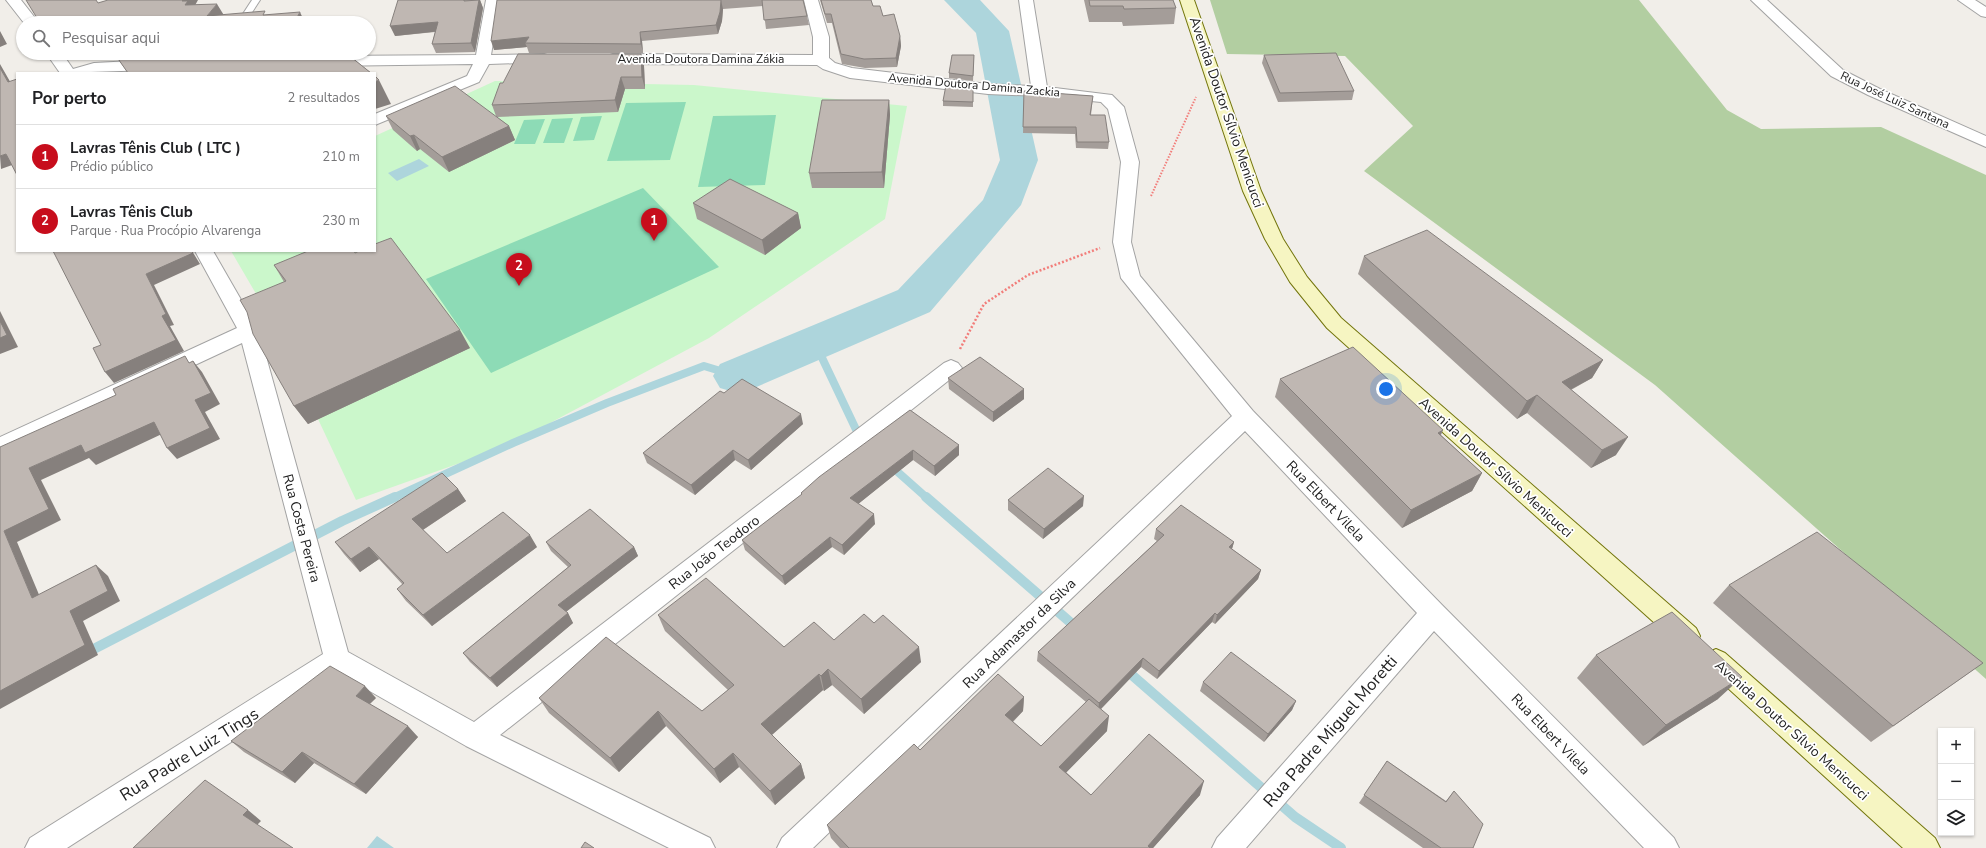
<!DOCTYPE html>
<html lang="pt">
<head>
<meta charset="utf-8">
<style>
  body { margin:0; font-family:"Nunito Sans",sans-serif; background:#f2f2f2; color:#202124 }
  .controls { position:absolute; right:12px; bottom:12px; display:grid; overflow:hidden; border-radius:0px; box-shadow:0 1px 3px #0004 }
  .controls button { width:36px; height:36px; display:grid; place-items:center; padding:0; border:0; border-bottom:1px solid #e0e0e0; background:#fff; color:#202124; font:20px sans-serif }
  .you { position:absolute; left:1386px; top:389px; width:14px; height:14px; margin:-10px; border:3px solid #fff; border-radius:50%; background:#1a73e8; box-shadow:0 0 0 6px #1a73e833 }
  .badge { display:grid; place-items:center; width:26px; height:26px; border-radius:50%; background:#c70d1c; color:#fff; font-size:13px; font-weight:700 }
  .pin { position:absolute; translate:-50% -33px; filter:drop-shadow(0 1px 2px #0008) }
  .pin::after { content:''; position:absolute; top:21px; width:14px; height:12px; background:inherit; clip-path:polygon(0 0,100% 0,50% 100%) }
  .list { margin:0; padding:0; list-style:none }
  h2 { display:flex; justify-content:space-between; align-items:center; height:52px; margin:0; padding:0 16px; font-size:17px }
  h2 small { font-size:13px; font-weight:400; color:#757577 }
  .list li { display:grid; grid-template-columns:26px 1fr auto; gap:12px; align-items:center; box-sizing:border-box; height:64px; padding:0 16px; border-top:1px solid #e0e0e0 }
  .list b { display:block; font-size:15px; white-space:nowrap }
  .list p { margin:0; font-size:13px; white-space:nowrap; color:#757577 }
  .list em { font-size:13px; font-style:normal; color:#757577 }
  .icon { flex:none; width:22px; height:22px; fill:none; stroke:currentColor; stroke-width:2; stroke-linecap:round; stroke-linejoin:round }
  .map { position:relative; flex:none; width:1986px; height:848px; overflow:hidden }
  .search { position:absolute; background:#fff; box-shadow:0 1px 3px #0004; left:16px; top:16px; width:360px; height:44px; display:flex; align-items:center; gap:10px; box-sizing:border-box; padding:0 14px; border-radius:22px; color:#757577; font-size:15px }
  .panel { position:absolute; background:#fff; box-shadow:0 1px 3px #0004; left:16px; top:72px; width:360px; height:180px; border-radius:0px }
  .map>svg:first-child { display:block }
  .forest { fill:#b2cea1 }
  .park { fill:#cbf7cb }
  .pitch { fill:#8ddbb6 }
  .water { fill:#add5dc }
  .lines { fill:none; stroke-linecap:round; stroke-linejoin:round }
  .stream-far1 { stroke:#add5dc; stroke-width:8 }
  .stream { stroke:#add5dc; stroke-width:10 }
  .river { fill:#add5dc; fill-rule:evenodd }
  .lane-casing { stroke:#a3a3a3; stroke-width:2 }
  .street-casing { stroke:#a3a3a3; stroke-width:2 }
  .secondary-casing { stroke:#73750c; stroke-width:2 }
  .path-far1 { stroke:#f27d7a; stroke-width:2; stroke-dasharray:1.5 1.5; stroke-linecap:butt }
  .path { stroke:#f27d7a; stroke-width:2.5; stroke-dasharray:2 2; stroke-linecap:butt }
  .lane { fill:#fff; fill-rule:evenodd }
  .street { fill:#fff; fill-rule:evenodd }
  .secondary { fill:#f6f5c2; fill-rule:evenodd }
  .wall { fill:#a49d99 }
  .shaded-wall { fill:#86807d }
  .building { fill:#bfb7b2; stroke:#86807d }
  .labels { text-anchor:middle; stroke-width:3.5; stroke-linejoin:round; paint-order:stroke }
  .far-street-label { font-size:12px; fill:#222; stroke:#fff }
  .street-label { font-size:14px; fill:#222; stroke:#fff }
  .near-street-label { font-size:17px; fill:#222; stroke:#fff }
</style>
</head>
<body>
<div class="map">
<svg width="1986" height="848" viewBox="0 0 1986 848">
  <rect width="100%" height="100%" fill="#f1eee9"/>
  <!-- forest -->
  <path class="forest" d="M 1210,0 L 1639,0 L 1727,110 L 1761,129 L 1881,127 L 1986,175 L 1986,679 L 1655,385 L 1364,171 L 1413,126 L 1345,56 L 1227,54 Z"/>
  <!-- park -->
  <path class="park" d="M 495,81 L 694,85 L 907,106 L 885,219 L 709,338 L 505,447 L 356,500 L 272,321 L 231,251 L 375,251 L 375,136 Z"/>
  <!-- pitch -->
  <path class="pitch" d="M 686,102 L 670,160 L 607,161 L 626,103 Z
    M 776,115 L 765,185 L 698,187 L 713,116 Z
    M 602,116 L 594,140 L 573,141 L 581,117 Z
    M 573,118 L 564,143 L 543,143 L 552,119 Z
    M 545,119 L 535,144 L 514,144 L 524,120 Z
    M 643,188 L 719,267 L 491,373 L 426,279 Z"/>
  <!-- water -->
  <path class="water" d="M 419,159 L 429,166 L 397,181 L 388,173 Z
    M 377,836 L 394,848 L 367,848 Z"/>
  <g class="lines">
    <!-- stream-far1 -->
    <path class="stream-far1" d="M 815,343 L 861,440
      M 891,466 L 927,498
      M 393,498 L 513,443 L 607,403 L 704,366 L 737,376"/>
    <!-- stream -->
    <path class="stream" d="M 926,497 L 1078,629
      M 86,653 L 342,521 L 395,497
      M 1125,669 L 1295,817 L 1341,848"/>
    <!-- river -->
    <path class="river" d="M 944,0 L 980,0 L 1009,31 L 1038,160 L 1021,205 L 930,312 L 754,388 L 737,393 L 720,388 L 713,376 L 720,364 L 898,290 L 983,200 L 1000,160 L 976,33 Z"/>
    <defs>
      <path id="lane" d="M 252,0 L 260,0 L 245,23 L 237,23 Z"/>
      <path id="street" d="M 6,0 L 21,0 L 39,23 L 24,23 Z
        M 486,0 L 500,0 L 491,55 L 544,54 L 550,56 L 552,59 L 550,62 L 489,64 L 479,82 L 375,125 L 375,114 L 467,76 L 473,64 L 325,66 L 319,64 L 317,61 L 319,58 L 325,56 L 476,55 Z
        M 804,0 L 818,0 L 829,37 L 829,58 L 835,63 L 852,68 L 988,84 L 1031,86 L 1019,0 L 1033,0 L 1047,87 L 1112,95 L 1124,107 L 1139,162 L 1131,242 L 1140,276 L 1253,411 L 1442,605 L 1674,838 L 1679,848 L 1644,848 L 1434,631 L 1246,848 L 1212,848 L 1217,838 L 1417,613 L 1245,431 L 813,848 L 777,848 L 782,838 L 1232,416 L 1121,278 L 1113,242 L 1121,162 L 1108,109 L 1101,102 L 1040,96 L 988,94 L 850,78 L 823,69 L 817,65 L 613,64 L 607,62 L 605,59 L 607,56 L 613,54 L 813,55 L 813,37 Z
        M 1751,0 L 1767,0 L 1843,70 L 1880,89 L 1986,136 L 1986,147 L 1868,95 L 1831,76 Z
        M 1958,0 L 1975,0 L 1986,7 L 1986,17 L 1981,16 Z
        M 46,53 L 62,53 L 73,69 L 94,63 L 152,60 L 158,62 L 160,65 L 158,68 L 152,70 L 60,73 Z
        M 195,251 L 213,251 L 259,331 L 348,652 L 474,722 L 944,363 L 951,360 L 958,363 L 962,368 L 958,373 L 500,735 L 710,838 L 715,848 L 669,848 L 466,746 L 338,673 L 67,848 L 25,848 L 30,838 L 323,654 L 242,343 L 0,456 L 0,437 L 237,328 Z"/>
      <path id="secondary" d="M 1180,0 L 1194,0 L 1261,191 L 1283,239 L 1307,277 L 1341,318 L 1696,628 L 1700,636 L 1696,644 L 1687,647 L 1678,644 L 1327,328 L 1290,282 L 1265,239 L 1243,191 Z
        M 1716,649 L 1725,653 L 1935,838 L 1940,848 L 1903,848 L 1707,669 L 1703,661 L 1707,653 Z"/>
    </defs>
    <!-- lane casing -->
    <use href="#lane" class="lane-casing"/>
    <!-- street casing -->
    <use href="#street" class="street-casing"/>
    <!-- secondary casing -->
    <use href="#secondary" class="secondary-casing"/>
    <!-- path-far1 -->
    <path class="path-far1" d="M 1151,196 L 1196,97"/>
    <!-- path -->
    <path class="path" d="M 960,349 L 984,304 L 1028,275 L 1100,248"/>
    <!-- lane -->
    <use href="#lane" class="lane"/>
    <!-- street -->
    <use href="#street" class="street"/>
    <!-- secondary -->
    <use href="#secondary" class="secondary"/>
  </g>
  <!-- wall -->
  <path class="wall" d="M 398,0 L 480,0 L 483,8 L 475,52 L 436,53 L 432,44 L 435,32 L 395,36 Z
    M 497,0 L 803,0 L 807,16 L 809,25 L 766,29 L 763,6 L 723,9 L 722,21 L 718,34 L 642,41 L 643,53 L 529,53 L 527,47 L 494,50 Z
    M 820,0 L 871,0 L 873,6 L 883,16 L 900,36 L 901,46 L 897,67 L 865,68 L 842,64 L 832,23 L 827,23 Z
    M 1084,0 L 1173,0 L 1176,8 L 1174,24 L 1123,26 L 1122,22 L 1089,22 Z
    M 64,53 L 346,53 L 371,73 L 128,73 L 118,59 L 69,60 Z
    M 641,54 L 644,66 L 645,89 L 625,89 L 618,112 L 497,117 L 509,126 L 515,140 L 449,172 L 420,149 L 417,151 L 393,130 L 386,116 L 496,116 L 492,105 L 503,83 Z
    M 974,55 L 973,81 L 949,78 L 949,73 Z
    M 1264,55 L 1354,91 L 1352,100 L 1278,102 L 1262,63 Z
    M 973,89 L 973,107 L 943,106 L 943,101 Z
    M 1024,91 L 1093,96 L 1091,115 L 1109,142 L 1108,149 L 1076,148 L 1075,134 L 1023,133 Z
    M 889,100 L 890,115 L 884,188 L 812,188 L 809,173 Z
    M 693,203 L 798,213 L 801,228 L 765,255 L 697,219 Z
    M 1364,256 L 1603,360 L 1592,378 L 1571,390 L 1616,455 L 1591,468 L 1527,413 L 1517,419 L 1358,274 Z
    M 274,265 L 470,348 L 308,424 L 294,406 L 284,282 Z
    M 948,378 L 1024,389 L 1024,399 L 993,422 L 949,389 Z
    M 1280,379 L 1443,430 L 1441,435 L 1482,473 L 1472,491 L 1402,528 L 1275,397 Z
    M 724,393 L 803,424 L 751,470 L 735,460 L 695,495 L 647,463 L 643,453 Z
    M 910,410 L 959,455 L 935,476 L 913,460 L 858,504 L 875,524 L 844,555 L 832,547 L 785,585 L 745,550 L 742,540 L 801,495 L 801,493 Z
    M 458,489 L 466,501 L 423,530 L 447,553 L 537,547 L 432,626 L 406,601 L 397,589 L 403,585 L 379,559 L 360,572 L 344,554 L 335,542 Z
    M 1008,500 L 1083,506 L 1043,539 L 1008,510 Z
    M 1156,529 L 1234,542 L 1232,549 L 1261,570 L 1258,579 L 1215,624 L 1212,622 L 1157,679 L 1141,667 L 1101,709 L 1107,731 L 1066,772 L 1091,795 L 1200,795 L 1153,848 L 840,848 L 831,838 L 827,825 L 920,750 L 1024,697 L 1023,711 L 1013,722 L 1041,746 L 1086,702 L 1037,661 L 1038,652 L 1157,541 L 1154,539 Z
    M 546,542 L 634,547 L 638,556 L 566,612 L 568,613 L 573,623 L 497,687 L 470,662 L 463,653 L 568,567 L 551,551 Z
    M 1729,585 L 1983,663 L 1871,742 L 1713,603 Z
    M 658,615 L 784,647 L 834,640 L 874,623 L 921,662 L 864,714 L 832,685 L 824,691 L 823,690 L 772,735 L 801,764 L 805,778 L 775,805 L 739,767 L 720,783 L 666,726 L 619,772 L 549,713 L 539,698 L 702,711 L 728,690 L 665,631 Z
    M 1596,655 L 1718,699 L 1643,746 L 1577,678 Z
    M 1203,682 L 1296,701 L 1292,710 L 1264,742 L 1200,691 Z
    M 376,698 L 370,704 L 418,737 L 366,794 L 314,763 L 295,783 L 244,752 L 231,741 Z
    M 1387,761 L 1446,801 L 1454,791 L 1473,848 L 1423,848 L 1359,803 Z"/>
  <!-- shaded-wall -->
  <path class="shaded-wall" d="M 183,0 L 198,0 L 193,9 L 196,14 L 182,1 Z
    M 479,0 L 480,0 L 483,8 L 475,52 L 471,43 Z
    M 721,0 L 723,9 L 722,21 L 718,34 L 716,25 Z
    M 217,4 L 225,17 L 207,16 Z
    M 300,12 L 305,23 L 294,23 Z
    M 438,22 L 441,31 L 395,36 L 390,26 Z
    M 0,31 L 7,44 L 0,47 Z
    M 640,32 L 642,41 L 643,53 L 641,44 Z
    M 900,36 L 901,46 L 897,67 L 896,58 Z
    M 529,37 L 525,43 L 527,47 L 494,50 L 491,41 Z
    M 641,54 L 644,66 L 645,89 L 642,77 Z
    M 0,64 L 16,92 L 8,82 L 0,68 Z
    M 621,77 L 625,89 L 618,112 L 615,100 Z
    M 379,80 L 391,104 L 375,109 L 375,82 Z
    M 889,100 L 890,115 L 884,188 L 882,172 Z
    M 509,126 L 515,140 L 449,172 L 442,157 Z
    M 414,135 L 420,149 L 417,151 L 410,136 Z
    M 6,154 L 15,164 L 1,169 L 0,156 Z
    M 798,213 L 801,228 L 765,255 L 762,240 Z
    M 192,251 L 200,264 L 154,285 L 174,325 L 170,326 L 184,351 L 114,383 L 105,372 L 162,316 L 146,274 Z
    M 0,311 L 18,347 L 0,354 Z
    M 460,330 L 470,348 L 308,424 L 294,406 Z
    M 1603,360 L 1592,378 L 1551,400 L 1562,382 Z
    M 193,361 L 202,372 L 220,404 L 205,412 L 220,439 L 177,459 L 167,448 Z
    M 1024,389 L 1024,399 L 993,422 L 993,412 Z
    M 1537,395 L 1527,413 L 1517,419 L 1527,401 Z
    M 801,414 L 803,424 L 751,470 L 748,460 Z
    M 154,422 L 164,433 L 96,465 L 89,458 L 41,480 L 61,520 L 17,542 L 45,609 L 32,598 L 4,531 L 29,468 L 81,445 Z
    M 1443,430 L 1434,448 L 1438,433 Z
    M 1628,437 L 1616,455 L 1591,468 L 1602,450 Z
    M 959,445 L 959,455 L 935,476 L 934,466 Z
    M 733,450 L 735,460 L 695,495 L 691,485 Z
    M 913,450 L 913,460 L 852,509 L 850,498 Z
    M 1482,473 L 1472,491 L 1402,528 L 1411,510 Z
    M 458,489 L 466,501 L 421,531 L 412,519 Z
    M 1084,496 L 1083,506 L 1043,539 L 1044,529 Z
    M 874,514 L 875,524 L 844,555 L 842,545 Z
    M 530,535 L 537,547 L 432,626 L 423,615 Z
    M 830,537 L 832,547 L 785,585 L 782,576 Z
    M 1234,542 L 1231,552 L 1229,547 Z
    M 369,547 L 379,559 L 360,572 L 351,559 Z
    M 634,547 L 638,556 L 563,614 L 558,605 Z
    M 96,565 L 108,576 L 120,601 L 83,621 L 98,655 L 0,709 L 0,691 L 70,611 Z
    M 1261,570 L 1258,579 L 1215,624 L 1217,615 Z
    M 568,613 L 573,623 L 497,687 L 490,678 Z
    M 1215,613 L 1212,622 L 1157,679 L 1159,671 Z
    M 919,647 L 921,662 L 864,714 L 861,699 Z
    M 1143,658 L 1141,667 L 1098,712 L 1099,703 Z
    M 828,669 L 832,685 L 824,691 L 821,676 Z
    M 819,674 L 823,690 L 767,739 L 761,724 Z
    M 1742,677 L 1718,699 L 1643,746 L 1666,725 Z
    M 365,686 L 376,698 L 366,707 L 356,696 Z
    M 1024,697 L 1023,711 L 1005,729 L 1005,715 Z
    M 1296,701 L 1292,710 L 1264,742 L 1268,734 Z
    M 658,711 L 666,726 L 619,772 L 610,758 Z
    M 1109,716 L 1107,731 L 1058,781 L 1059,767 Z
    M 408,726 L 418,737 L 366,794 L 354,784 Z
    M 302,752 L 314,763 L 295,783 L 282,772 Z
    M 733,753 L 739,767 L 720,783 L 714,769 Z
    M 801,764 L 805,778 L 775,805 L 770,791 Z
    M 1204,781 L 1200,795 L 1153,848 L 1147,848 L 1148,846 Z
    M 248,810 L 261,821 L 257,825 L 243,815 Z"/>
  <!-- building -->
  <path class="building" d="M 26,0 L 96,0 L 98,3 L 108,0 L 183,0 L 182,1 L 188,1 L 185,5 L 217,4 L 207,16 L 265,11 L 263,15 L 300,12 L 294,23 L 40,23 Z
    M 398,0 L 464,0 L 464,1 L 479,0 L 471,43 L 432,44 L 438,22 L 390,26 Z
    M 497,0 L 721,0 L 720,12 L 716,25 L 640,32 L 641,44 L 525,43 L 529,37 L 491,41 Z
    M 762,0 L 803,0 L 807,16 L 764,20 Z
    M 821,0 L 871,0 L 873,6 L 880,6 L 883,16 L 894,14 L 900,36 L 896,58 L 864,59 L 841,54 L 831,14 L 825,14 Z
    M 1089,0 L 1173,0 L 1176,8 L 1124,9 L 1123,6 L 1090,6 Z
    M 114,53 L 346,53 L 371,73 L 128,73 Z
    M 1336,53 L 1354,91 L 1280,93 L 1264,55 Z
    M 518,54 L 641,54 L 642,77 L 621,77 L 615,100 L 492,105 L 500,83 L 503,83 Z
    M 952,55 L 974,55 L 973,76 L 949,73 Z
    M 0,68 L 8,82 L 17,79 L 17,175 L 6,154 L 0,156 Z
    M 375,76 L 379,80 L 375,82 Z
    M 946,85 L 973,89 L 973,102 L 943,101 Z
    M 455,86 L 509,126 L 442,157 L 414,135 L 410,136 L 386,116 Z
    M 1024,91 L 1093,96 L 1090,115 L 1105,115 L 1109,142 L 1077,142 L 1076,127 L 1023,127 Z
    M 822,100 L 889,100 L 882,172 L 809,173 Z
    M 730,179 L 798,213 L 762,240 L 693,203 Z
    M 1427,230 L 1603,360 L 1562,382 L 1628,437 L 1602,450 L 1537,395 L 1527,401 L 1364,256 Z
    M 391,238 L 460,330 L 294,406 L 253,334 L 247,312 L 240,300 L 286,281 L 274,265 L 308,251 L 354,251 L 355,253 L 359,251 L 375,251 L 375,244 Z
    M 53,251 L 192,251 L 193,253 L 146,274 L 166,314 L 162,316 L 176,340 L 105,372 L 93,348 L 101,345 Z
    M 0,321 L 7,335 L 0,338 Z
    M 1353,347 L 1443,430 L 1438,433 L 1482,473 L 1411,510 L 1280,379 Z
    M 185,356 L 189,363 L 193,361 L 211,393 L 195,400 L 210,428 L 167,448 L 154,422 L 85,453 L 81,445 L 29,468 L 49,509 L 4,531 L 32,598 L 96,565 L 108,591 L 70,611 L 85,645 L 0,691 L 0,447 L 116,395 L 113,389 Z
    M 980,357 L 1024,389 L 993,412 L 948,378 Z
    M 742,379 L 801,414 L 748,460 L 733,450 L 691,485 L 643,453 L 720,391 L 724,393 Z
    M 910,410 L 959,445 L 934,466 L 913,450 L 850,498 L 874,514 L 842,545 L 830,537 L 782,576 L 742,540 L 802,494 L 801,493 L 819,477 Z
    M 1048,468 L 1084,496 L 1044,529 L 1008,500 Z
    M 442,473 L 458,489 L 412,519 L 447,553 L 503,512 L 530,535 L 423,615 L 397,589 L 404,583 L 369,547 L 351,559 L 335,542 Z
    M 1181,505 L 1234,542 L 1229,547 L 1261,570 L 1217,615 L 1215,613 L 1159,671 L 1143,658 L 1099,703 L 1038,652 L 1164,535 L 1156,529 Z
    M 590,509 L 634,547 L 558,605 L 568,613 L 490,678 L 463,653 L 571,565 L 546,542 Z
    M 1817,532 L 1983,663 L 1893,726 L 1729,585 Z
    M 706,578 L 784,647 L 814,622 L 834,640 L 864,614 L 874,623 L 883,615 L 919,647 L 861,699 L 828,669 L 821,676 L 819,674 L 761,724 L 801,764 L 770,791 L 733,753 L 714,769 L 658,711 L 610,758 L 539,698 L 606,637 L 702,711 L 734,685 L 658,615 Z
    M 1672,612 L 1742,677 L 1666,725 L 1596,655 Z
    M 1231,652 L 1296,701 L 1268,734 L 1203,682 Z
    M 330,666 L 365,686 L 356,696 L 408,726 L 354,784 L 302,752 L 282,772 L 231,741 Z
    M 998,674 L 1024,697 L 1005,715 L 1041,746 L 1089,699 L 1109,716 L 1059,767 L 1091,795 L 1149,734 L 1204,781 L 1148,846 L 1150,848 L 849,848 L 827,825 L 914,744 L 920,750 Z
    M 1387,761 L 1446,802 L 1454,791 L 1483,824 L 1473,848 L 1441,848 L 1364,795 Z
    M 205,780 L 248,810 L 243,815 L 293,848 L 133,848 Z
    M 585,842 L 594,848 L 581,848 Z"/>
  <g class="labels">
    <!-- far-street labels -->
    <g class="far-street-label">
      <text x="701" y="63">Avenida Doutora Damina Zákia</text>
      <text transform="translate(974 85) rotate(5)" y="4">Avenida Doutora Damina Zackia</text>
      <text transform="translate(1895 100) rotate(25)" y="4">Rua José Luiz Santana</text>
    </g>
    <!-- street labels -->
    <g class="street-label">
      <text transform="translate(1227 112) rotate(71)" y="5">Avenida Doutor Sílvio Menicucci</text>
      <text transform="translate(1496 467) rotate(42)" y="5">Avenida Doutor Sílvio Menicucci</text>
      <text transform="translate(1326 501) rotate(46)" y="5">Rua Elbert Vilela</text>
      <text transform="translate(302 528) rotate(75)" y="5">Rua Costa Pereira</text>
      <text transform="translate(714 552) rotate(-38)" y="5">Rua João Teodoro</text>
      <text transform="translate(1019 633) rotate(-44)" y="5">Rua Adamastor da Silva</text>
      <text transform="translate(1792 730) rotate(42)" y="5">Avenida Doutor Sílvio Menicucci</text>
      <text transform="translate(1551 734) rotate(46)" y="5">Rua Elbert Vilela</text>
    </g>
    <!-- near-street labels -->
    <g class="near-street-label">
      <text transform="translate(1330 731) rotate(-49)" y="6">Rua Padre Miguel Moretti</text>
      <text transform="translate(189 754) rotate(-32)" y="6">Rua Padre Luiz Tings</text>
    </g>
  </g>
</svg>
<div class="controls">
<button>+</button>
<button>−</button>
<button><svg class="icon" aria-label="layers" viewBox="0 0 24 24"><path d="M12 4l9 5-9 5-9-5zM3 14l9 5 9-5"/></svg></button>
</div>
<div class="you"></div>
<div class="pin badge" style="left:654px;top:241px">1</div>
<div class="pin badge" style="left:519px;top:286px">2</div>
<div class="search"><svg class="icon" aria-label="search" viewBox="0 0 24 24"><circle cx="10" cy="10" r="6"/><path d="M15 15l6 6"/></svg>Pesquisar aqui</div>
<section class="panel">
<h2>Por perto<small>2 resultados</small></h2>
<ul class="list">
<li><span class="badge">1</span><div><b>Lavras Tênis Club ( LTC )</b><p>Prédio público</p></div><em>210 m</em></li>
<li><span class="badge">2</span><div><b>Lavras Tênis Club</b><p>Parque · Rua Procópio Alvarenga</p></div><em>230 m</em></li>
</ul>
</section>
</div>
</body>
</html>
